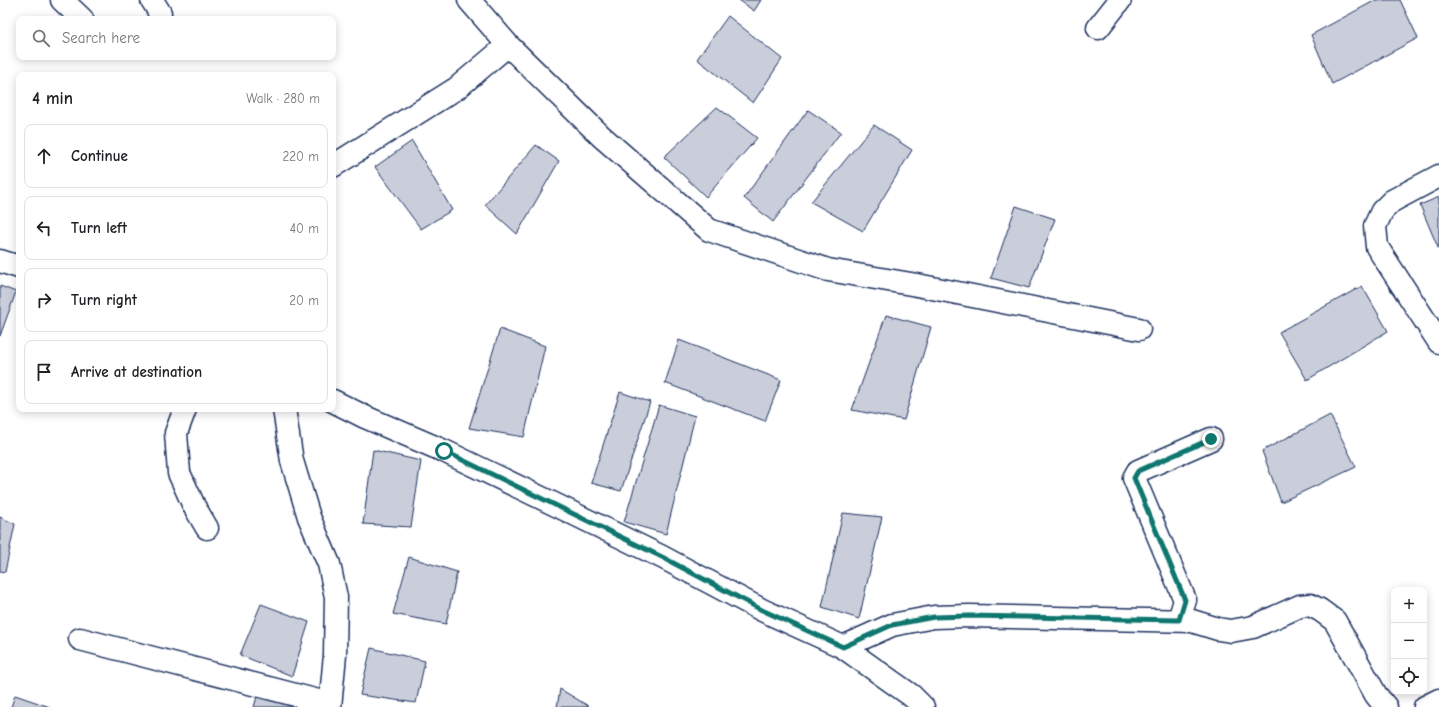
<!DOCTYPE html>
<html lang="en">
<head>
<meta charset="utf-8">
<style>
  body { margin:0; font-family:"Comic Neue",sans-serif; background:#f6f6f6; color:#202124 }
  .controls { position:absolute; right:12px; bottom:12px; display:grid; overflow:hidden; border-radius:8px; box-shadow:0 2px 10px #0003 }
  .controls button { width:36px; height:36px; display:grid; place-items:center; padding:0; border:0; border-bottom:1px solid #e0e0e0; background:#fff; color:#202124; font:20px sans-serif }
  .stop { position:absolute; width:12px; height:12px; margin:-9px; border:3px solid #0f766e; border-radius:50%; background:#fff }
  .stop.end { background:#0f766e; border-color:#fff; box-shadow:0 1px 4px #0008 }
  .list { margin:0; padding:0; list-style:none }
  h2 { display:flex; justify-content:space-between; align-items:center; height:52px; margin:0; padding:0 16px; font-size:17px }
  h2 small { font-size:13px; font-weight:400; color:#757577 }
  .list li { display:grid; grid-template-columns:26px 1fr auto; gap:12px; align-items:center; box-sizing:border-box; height:64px; margin:0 8px 8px; padding:0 8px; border:1px solid #e0e0e0; border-radius:8px }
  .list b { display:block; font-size:15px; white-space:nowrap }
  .list em { font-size:13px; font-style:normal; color:#757577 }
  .icon { flex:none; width:22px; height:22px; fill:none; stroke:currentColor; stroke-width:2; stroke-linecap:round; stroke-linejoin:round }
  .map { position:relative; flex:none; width:1439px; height:707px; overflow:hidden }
  .search { position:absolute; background:#fff; box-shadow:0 2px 10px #0003; left:16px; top:16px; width:320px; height:44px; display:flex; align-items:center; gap:10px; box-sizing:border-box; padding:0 14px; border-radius:8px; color:#757577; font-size:15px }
  .panel { position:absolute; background:#fff; box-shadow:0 2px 10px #0003; left:16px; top:72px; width:320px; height:340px; border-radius:8px }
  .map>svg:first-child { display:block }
  .building { fill:#caceda; stroke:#1b2f5e }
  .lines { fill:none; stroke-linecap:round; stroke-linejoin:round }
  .minor-casing { stroke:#1b2f5e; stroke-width:25 }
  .minor { stroke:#fff; stroke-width:22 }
  .route { stroke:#0f766e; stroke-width:5 }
</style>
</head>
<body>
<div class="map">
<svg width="1439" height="707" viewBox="0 0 1439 707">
  <rect width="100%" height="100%" fill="#fff"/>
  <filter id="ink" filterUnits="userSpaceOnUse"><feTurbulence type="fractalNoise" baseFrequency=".025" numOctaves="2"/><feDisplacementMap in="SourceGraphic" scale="8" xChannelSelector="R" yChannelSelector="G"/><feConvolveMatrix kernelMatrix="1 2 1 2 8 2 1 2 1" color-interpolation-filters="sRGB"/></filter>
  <g filter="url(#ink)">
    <!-- building -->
    <path class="building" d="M 739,0 L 761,0 L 754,11 Z
      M 1376,0 L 1400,0 L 1418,38 L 1332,84 L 1311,35 Z
      M 728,16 L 782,59 L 753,103 L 697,59 Z
      M 717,107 L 757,138 L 706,197 L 664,157 Z
      M 808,110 L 841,132 L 773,222 L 744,198 Z
      M 874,125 L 912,150 L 863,231 L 811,202 Z
      M 412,141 L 452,210 L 421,229 L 375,167 Z
      M 536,145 L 559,161 L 517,234 L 485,205 Z
      M 1439,197 L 1439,250 L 1420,205 Z
      M 1016,206 L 1055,219 L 1029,288 L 991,278 Z
      M 0,286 L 16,292 L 0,336 Z
      M 1362,286 L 1388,331 L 1307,380 L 1279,332 Z
      M 886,315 L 931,327 L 904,420 L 852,410 Z
      M 500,329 L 545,346 L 524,437 L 469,428 Z
      M 679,340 L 781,380 L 765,421 L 665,383 Z
      M 620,392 L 650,402 L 621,491 L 591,483 Z
      M 659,405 L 695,416 L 666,534 L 624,522 Z
      M 1330,415 L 1356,467 L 1281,502 L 1262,451 Z
      M 373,450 L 421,461 L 411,527 L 363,524 Z
      M 843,513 L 882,517 L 859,619 L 822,607 Z
      M 0,517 L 15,524 L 5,572 L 0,571 Z
      M 409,557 L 457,572 L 446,624 L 393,614 Z
      M 261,604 L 309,622 L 292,676 L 240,655 Z
      M 371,648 L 425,661 L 416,703 L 360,695 Z
      M 560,689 L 590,707 L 557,707 Z
      M 258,693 L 295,707 L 254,707 Z
      M 15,695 L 50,707 L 11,707 Z"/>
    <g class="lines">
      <defs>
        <path id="minor" d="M 62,0 L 82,19
          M 152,0 L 160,13 L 159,19
          M 469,0 L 508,45 L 601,136 L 709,230 L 828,270 L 917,285 L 1139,329
          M 1098,28 L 1120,0
          M 333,166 L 457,88 L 508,45
          M 1439,176 L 1392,201 L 1382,211 L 1375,226 L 1377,247 L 1439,342
          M 0,261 L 19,267
          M 333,401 L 365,417 L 444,451 L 558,506 L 662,557 L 762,610 L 843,647 L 912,696 L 923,707
          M 185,409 L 176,433 L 179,473 L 194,506 L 207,528
          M 284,409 L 292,461 L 309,517 L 329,564 L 336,597 L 335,655 L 330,707
          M 1179,620 L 1185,600 L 1134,478 L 1138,471 L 1211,439
          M 80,639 L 330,704
          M 843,647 L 892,625 L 934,617 L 969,616 L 1192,621 L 1218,629 L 1231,631 L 1253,627 L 1300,606 L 1310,605 L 1320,610 L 1335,621 L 1376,695 L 1386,707
          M 1425,707 L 1439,700"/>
      </defs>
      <!-- minor casing -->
      <use href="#minor" class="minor-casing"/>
      <!-- minor -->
      <use href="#minor" class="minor"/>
    </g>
  </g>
  <g class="lines" filter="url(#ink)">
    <!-- route -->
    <path class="route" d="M 444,451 L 662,557 L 762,610 L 843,647 L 892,625 L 934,617 L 969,616 L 1179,620 L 1185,600 L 1134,478 L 1138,471 L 1211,439"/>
  </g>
</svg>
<div class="controls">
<button>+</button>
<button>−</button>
<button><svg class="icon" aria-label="locate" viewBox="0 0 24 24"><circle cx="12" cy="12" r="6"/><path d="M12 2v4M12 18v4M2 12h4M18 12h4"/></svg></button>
</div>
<div class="stop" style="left:444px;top:451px"></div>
<div class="stop end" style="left:1211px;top:439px"></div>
<div class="search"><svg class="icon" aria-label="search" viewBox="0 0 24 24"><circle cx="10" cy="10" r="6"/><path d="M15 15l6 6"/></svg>Search here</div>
<section class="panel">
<h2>4 min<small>Walk · 280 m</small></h2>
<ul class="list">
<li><svg class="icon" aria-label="ahead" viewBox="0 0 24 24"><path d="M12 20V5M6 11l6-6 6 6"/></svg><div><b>Continue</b></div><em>220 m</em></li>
<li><svg class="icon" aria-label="left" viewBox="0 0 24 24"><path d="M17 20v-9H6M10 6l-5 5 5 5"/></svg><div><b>Turn left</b></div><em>40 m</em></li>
<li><svg class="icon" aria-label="right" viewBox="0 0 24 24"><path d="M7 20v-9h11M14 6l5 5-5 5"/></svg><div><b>Turn right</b></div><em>20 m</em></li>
<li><svg class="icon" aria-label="arrive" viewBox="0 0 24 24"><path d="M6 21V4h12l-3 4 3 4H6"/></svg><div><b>Arrive at destination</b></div></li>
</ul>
</section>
</div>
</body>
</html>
